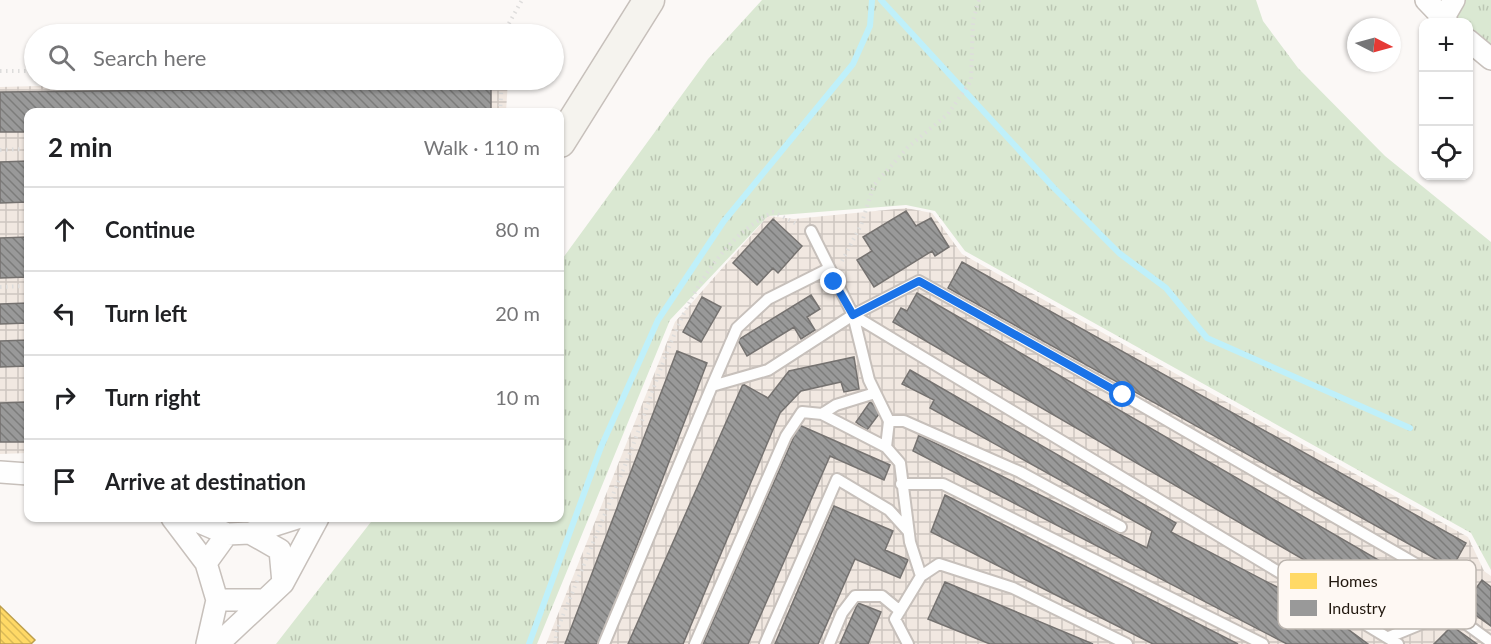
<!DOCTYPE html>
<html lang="en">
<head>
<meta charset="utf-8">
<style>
  body { margin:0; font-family:Lato,sans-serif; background:#f6f6f6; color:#202124 }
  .controls { position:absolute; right:18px; top:18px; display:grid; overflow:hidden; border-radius:12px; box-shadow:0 2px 4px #0004 }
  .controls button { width:54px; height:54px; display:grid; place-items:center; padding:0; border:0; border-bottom:2px solid #e0e0e0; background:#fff; color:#202124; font:30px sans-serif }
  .compass { position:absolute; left:1347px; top:18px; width:54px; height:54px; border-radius:50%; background:#fff; box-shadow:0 2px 4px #0004; rotate:96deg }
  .stop { position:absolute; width:18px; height:18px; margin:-14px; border:4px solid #1a73e8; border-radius:50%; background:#fff }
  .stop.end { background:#1a73e8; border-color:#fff; box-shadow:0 2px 6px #0008 }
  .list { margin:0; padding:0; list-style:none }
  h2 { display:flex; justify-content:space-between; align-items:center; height:78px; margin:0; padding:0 24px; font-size:26px }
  h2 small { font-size:20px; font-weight:400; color:#757577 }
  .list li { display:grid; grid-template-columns:39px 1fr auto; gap:18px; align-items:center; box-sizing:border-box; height:84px; padding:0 24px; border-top:2px solid #e0e0e0 }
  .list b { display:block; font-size:22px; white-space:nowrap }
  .list em { font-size:20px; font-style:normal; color:#757577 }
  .icon { flex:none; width:33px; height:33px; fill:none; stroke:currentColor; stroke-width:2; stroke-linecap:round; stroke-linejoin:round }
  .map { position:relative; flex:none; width:1491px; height:644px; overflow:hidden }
  .search { position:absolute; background:#fff; box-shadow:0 2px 4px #0004; left:24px; top:24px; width:540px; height:66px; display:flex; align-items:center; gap:15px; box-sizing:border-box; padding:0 21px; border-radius:33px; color:#757577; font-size:22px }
  .panel { position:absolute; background:#fff; box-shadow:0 2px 4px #0004; left:24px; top:108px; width:540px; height:414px; border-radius:12px }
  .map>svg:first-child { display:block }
  .industrial { fill:url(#industrial-grid) }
  .grass { fill:url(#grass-tufts) }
  .homes { fill:url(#homes-back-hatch); stroke:#bd9f4c; stroke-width:1.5 }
  .industry { fill:url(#industry-back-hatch); stroke:#757270; stroke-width:1.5 }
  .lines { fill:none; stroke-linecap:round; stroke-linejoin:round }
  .stream { stroke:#bff0fa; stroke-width:6 }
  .lane-casing { stroke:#c7c0bb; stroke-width:14 }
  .street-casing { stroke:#c7c0bb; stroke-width:24 }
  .secondary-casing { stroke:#c7c0bb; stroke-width:33 }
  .path { stroke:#dedddc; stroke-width:4; stroke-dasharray:1.5 4.5; stroke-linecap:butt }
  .lane { stroke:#fefefe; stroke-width:10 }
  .street { stroke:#fefefe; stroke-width:21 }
  .secondary { stroke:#f5f3ee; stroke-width:30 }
  .route { stroke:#1a73e8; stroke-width:8 }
  .key { fill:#fef8f3; stroke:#bcb5af; stroke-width:1.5 }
  .key-label { font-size:16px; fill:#22180f }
</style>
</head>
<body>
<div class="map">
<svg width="1491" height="644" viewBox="0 0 1491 644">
  <defs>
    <pattern id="industrial-grid" width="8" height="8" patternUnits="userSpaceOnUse" patternTransform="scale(1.5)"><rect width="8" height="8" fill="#f1e8e1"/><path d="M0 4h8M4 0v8" fill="none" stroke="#cec6c0"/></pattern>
    <pattern id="grass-tufts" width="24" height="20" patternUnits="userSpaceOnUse" patternTransform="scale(1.5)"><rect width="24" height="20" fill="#dae8d2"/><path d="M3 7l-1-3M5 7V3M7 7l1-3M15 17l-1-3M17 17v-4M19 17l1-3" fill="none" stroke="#bbc6b3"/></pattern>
    <pattern id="homes-back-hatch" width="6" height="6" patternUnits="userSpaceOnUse" patternTransform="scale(1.5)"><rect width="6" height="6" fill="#ffd966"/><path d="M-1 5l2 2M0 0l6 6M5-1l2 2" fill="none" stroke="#daba57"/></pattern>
    <pattern id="industry-back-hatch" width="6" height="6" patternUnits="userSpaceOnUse" patternTransform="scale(1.5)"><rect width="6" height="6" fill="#999"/><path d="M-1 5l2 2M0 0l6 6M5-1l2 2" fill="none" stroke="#7c7c7b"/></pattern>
  </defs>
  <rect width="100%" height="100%" fill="#fbf8f6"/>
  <!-- industrial -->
  <path class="industrial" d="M 266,80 L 508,80 L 506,112 L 28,112 L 28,453 L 0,454 L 0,87 Z
    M 906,208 L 932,213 L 962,254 L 1468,537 L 1484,571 L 1491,576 L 1491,644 L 546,644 L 675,322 L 768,216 L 794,219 Z"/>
  <!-- grass -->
  <path class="grass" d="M 762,0 L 1256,0 L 1263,21 L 1298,68 L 1385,156 L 1491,242 L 1491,570 L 1471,533 L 965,251 L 935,211 L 906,205 L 768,216 L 670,320 L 537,644 L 276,644 L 374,518 L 560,518 L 560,262 L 708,59 Z
    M 1462,0 L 1491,0 L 1491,50 L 1469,32 L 1468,22 L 1457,22 L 1451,18 Z"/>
  <!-- homes -->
  <path class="homes" d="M 0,606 L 35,640 L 31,644 L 0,644 Z"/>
  <!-- industry -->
  <path class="industry" d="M 491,87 L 491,112 L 28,112 L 28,132 L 0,132 L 0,92 Z
    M 28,161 L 28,202 L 0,203 L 0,162 Z
    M 906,211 L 916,226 L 931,218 L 949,247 L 935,256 L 932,251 L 874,287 L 857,260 L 872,251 L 863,237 Z
    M 773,219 L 802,246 L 778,273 L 773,268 L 757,285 L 733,263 Z
    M 28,237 L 28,277 L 0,278 L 0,238 Z
    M 962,262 L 1466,543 L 1452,568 L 948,288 Z
    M 917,293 L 1432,591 L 1413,623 L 893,322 L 901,308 L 907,311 Z
    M 811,295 L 820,309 L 807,317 L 815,330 L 801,339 L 794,327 L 747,356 L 738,340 Z
    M 702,297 L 721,307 L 701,342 L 683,332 Z
    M 28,303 L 28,323 L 0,324 L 0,304 Z
    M 28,340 L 28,366 L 0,367 L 0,341 Z
    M 677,351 L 707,363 L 599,644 L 565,644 Z
    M 854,357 L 859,389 L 844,392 L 841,382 L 801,391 L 780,413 L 683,644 L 628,644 L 743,384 L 768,398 L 789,371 Z
    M 910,370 L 1176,523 L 1171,532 L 1323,611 L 1368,644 L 1287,644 L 913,451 L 919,435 L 1147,548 L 1152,531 L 930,408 L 934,400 L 902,384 Z
    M 28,402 L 28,442 L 0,442 L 0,403 Z
    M 870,402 L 882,410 L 867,430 L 856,422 Z
    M 799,425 L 890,465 L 884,480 L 830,456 L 748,644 L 703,644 Z
    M 945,495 L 1238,644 L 1153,644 L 931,532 Z
    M 834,506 L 893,531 L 885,550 L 908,560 L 900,578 L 855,559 L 818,644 L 775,644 Z
    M 1482,580 L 1491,587 L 1491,626 L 1463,606 Z
    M 945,582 L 1093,644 L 990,644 L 928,619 Z
    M 858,603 L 881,612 L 868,644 L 840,644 Z
    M 1452,626 L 1477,644 L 1434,644 Z"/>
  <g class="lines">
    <!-- stream -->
    <path class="stream" d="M 881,0 L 1054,188 L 1119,253 L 1166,288 L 1207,338 L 1410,428
      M 529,644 L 601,447 L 658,320 L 724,221 L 853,64 L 870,26 L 872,0"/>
    <defs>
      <path id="lane" d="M 811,231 L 853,315 L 869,380 L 889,421 L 886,447 L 900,463 L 910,542 L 921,576 L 895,619 L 908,644
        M 853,315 L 919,281 L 1123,395 L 1442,579 L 1450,612 L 1491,642
        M 712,386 L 737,328 L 768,299 L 828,269
        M 822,414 L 836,405 L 875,393
        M 889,421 L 904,421 L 1020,472 L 1121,527
        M 901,484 L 943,484 L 1263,644
        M 921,576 L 939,564 L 1013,588 L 1127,644
        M 1389,637 L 1450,612
        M 604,644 L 712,386 L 768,370 L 853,315 L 1398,644
        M 695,644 L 786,436 L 802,412 L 822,414 L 886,447
        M 765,644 L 837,479 L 889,510 L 908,531
        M 829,644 L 842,613 L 855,596 L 882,596 L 900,611"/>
      <path id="street" d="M 1426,0 L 1447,22
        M 1443,19 L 1454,0
        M 1468,40 L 1491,59
        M 0,472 L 28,474
        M 172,518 L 206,563
        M 190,518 L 227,534
        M 250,533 L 280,550 L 283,583 L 265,600 L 217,600 L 206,563 L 227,534 Z
        M 250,533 L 297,518
        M 283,583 L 318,518
        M 207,644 L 217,600
        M 218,644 L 265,600"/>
      <path id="secondary" d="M 560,142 L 649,0"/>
    </defs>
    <!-- lane casing -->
    <use href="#lane" class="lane-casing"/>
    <!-- street casing -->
    <use href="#street" class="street-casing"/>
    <!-- secondary casing -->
    <use href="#secondary" class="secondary-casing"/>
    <!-- path -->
    <path class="path" d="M 503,34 L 522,0
      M 0,71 L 34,71
      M 500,112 L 502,80
      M 0,150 L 28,149
      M 842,261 L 861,225 L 874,185 L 907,148 L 948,114 L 971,81 L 973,20 L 979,0
      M 0,287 L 28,286
      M 555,644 L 557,630 C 581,571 606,512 630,453 C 662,372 688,255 773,212 L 799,225"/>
    <!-- lane -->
    <use href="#lane" class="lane"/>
    <!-- street -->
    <use href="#street" class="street"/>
    <!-- secondary -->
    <use href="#secondary" class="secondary"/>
  </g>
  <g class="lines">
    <!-- route -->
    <path class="route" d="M 834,282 L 853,315 L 919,281 L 1123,395"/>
  </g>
  <!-- legend -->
  <rect x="1278" y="560" width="198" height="69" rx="9" class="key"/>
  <rect x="1290" y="573" width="27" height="16" fill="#ffd966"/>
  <rect x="1290" y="600" width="27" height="16" fill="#999"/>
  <g class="key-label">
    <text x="1328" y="587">Homes</text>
    <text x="1328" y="614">Industry</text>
  </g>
</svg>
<div class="controls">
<button>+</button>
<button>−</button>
<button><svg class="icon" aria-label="locate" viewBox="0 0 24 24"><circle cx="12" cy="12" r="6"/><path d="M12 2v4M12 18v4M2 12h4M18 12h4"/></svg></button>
</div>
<svg class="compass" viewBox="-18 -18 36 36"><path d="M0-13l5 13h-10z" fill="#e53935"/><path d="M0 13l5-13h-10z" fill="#757577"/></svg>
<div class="stop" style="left:1123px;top:395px"></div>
<div class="stop end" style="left:834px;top:282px"></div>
<div class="search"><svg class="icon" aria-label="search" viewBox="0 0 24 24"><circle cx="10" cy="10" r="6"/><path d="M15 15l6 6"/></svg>Search here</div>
<section class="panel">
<h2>2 min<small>Walk · 110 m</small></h2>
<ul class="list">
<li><svg class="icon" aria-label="ahead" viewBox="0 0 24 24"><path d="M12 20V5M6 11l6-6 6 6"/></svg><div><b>Continue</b></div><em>80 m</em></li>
<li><svg class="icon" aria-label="left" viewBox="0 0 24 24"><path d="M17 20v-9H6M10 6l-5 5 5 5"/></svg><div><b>Turn left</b></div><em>20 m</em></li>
<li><svg class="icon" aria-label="right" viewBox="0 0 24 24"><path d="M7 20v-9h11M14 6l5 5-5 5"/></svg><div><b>Turn right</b></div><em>10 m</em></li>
<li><svg class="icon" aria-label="arrive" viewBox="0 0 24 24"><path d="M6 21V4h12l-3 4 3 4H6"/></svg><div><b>Arrive at destination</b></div></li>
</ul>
</section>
</div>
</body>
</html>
